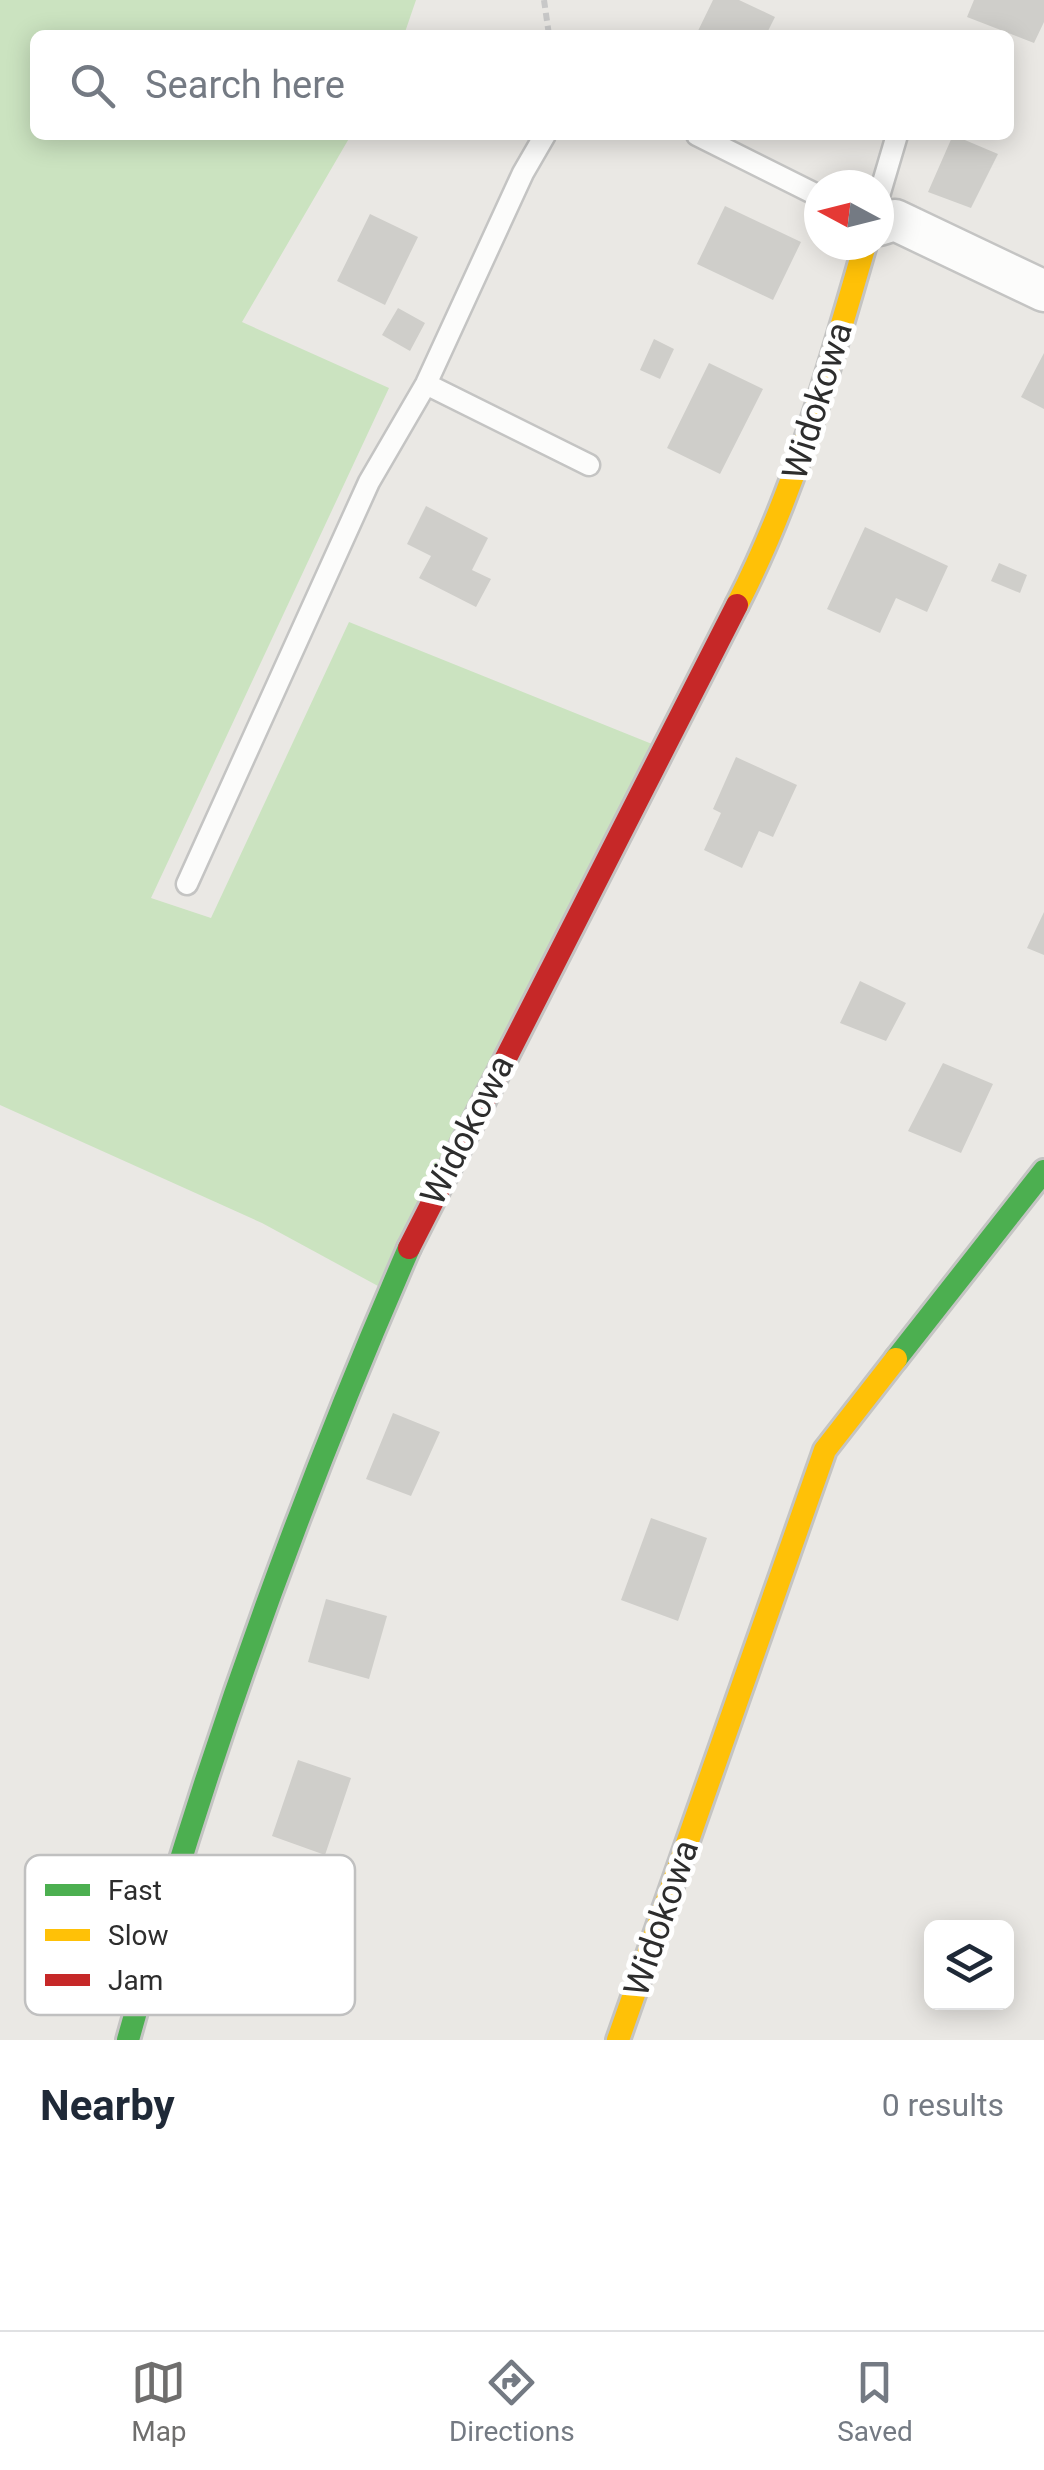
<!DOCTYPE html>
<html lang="en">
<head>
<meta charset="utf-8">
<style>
  body { margin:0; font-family:Roboto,sans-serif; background:#f6f6f7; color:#1f2937 }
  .controls { position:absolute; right:30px; bottom:30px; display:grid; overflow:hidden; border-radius:15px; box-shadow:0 5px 25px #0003 }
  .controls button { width:90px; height:90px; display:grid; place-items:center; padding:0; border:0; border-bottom:2px solid #e0e1e3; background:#fff; color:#1f2937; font:50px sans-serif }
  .compass { position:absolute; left:804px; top:170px; width:90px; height:90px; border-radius:50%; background:#fff; box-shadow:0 5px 25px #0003; rotate:277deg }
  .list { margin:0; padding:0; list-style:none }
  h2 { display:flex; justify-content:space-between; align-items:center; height:130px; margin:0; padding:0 40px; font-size:42px }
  h2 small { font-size:32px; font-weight:400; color:#747a83 }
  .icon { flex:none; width:55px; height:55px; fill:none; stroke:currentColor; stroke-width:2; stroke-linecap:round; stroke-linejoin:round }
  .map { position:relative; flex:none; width:1044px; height:2040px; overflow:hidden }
  .search { position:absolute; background:#fff; box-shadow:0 5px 25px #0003; left:30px; right:30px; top:30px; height:110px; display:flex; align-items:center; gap:25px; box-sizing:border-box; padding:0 35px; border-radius:15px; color:#747a83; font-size:38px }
  .sheet { height:290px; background:#fff }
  nav { display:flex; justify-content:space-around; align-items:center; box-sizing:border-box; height:140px; border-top:2px solid #e0e1e3; background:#fff; font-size:28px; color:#747a83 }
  nav a { display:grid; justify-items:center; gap:5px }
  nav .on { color:#6f6e6d }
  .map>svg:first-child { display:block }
  .green { fill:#cbe3c0 }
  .building { fill:#cfceca }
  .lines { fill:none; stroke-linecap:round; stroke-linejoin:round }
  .lane-casing { stroke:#c4c4c3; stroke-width:25 }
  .street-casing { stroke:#c4c4c3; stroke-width:45 }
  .fast-casing { stroke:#c4c4c3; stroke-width:28 }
  .slow-casing { stroke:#c4c4c3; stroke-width:28 }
  .jam-casing { stroke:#c4c4c3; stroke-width:28 }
  .path { stroke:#c8c8c8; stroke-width:6; stroke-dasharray:8 5; stroke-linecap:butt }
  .lane { stroke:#fcfcfb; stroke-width:20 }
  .street { stroke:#fcfcfb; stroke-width:40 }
  .fast { stroke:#4caf50; stroke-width:22 }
  .slow { stroke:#ffc107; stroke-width:22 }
  .jam { stroke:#c62828; stroke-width:22 }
  .labels { text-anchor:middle; stroke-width:10; stroke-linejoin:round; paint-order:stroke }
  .street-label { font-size:35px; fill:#2d2d2d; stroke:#fff }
  .key { fill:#fff; stroke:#c0c0c0; stroke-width:2.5 }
  .key-label { font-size:28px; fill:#2d2d2d }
</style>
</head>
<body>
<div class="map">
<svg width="1044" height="2040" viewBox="0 0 1044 2040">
  <rect width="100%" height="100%" fill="#eae8e4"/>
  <!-- green -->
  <path class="green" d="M 0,0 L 416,0 L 404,35 L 35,35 L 35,135 L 351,135 L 242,322 L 389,388 L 151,898 L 211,918 L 349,622 L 652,744 L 378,1286 L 262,1223 L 0,1105 Z"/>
  <!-- building -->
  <path class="building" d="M 713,0 L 739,0 L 775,17 L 766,35 L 696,35 Z
    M 974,0 L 1044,0 L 1044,22 L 1034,43 L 967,17 Z
    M 953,135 L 998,154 L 971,208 L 928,192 Z
    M 725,206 L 801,242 L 773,300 L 697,264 Z
    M 370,214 L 418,237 L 385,305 L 337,281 Z
    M 398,308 L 425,323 L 410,351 L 382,335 Z
    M 654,339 L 674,349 L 660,379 L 640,370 Z
    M 1044,353 L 1044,409 L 1021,397 Z
    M 709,363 L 763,389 L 720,474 L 667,448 Z
    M 426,506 L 488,538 L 472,570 L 491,579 L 476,607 L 419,578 L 431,556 L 407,544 Z
    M 865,527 L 948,566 L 927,612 L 896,598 L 880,633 L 827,609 Z
    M 999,563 L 1027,575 L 1020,593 L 991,581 Z
    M 736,757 L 797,785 L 773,837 L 759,831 L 742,868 L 704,850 L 721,813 L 713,809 Z
    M 1044,912 L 1044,955 L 1027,948 Z
    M 860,981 L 906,1003 L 886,1041 L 840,1023 Z
    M 943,1063 L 993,1084 L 961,1153 L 908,1131 Z
    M 393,1413 L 440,1432 L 411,1496 L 366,1479 Z
    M 651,1518 L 707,1538 L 678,1621 L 621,1600 Z
    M 326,1599 L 387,1616 L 369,1679 L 308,1662 Z
    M 298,1760 L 351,1778 L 325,1855 L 272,1836 Z"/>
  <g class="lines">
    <defs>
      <path id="lane" d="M 697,135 L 819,196
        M 879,196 L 897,135
        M 426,384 L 589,465
        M 187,884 L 369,482 L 426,384 L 523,173 L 545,135"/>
      <path id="street" d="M 879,225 L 895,220 L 1044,291"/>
      <path id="fast" d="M 896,1359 L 1044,1171
        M 128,2040 C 202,1770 297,1505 409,1248"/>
      <path id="slow" d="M 737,605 C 796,490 829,369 865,245
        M 618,2040 L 825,1450 L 896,1359"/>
      <path id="jam" d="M 409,1248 L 737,605"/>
    </defs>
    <!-- lane casing -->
    <use href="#lane" class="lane-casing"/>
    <!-- street casing -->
    <use href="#street" class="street-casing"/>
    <!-- fast casing -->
    <use href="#fast" class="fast-casing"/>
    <!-- slow casing -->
    <use href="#slow" class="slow-casing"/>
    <!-- jam casing -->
    <use href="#jam" class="jam-casing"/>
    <!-- path -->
    <path class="path" d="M 544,0 L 549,35"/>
    <!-- lane -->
    <use href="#lane" class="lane"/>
    <!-- street -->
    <use href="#street" class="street"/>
    <!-- fast -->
    <use href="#fast" class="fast"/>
    <!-- slow -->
    <use href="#slow" class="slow"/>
    <!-- jam -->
    <use href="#jam" class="jam"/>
  </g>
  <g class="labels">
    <!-- street labels -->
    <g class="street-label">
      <text transform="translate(817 401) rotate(-73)" y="12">Widokowa</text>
      <text transform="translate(467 1130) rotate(-63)" y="12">Widokowa</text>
      <text transform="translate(661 1918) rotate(-71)" y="12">Widokowa</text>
    </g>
  </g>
  <!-- legend -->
  <rect x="25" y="1855" width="330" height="160" rx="15" class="key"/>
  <rect x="45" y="1884" width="45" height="12" fill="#4caf50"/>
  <rect x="45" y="1929" width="45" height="12" fill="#ffc107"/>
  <rect x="45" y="1974" width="45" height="12" fill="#c62828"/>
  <g class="key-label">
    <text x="108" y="1900">Fast</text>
    <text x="108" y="1945">Slow</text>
    <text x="108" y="1990">Jam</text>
  </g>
</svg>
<div class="controls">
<button><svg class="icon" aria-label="layers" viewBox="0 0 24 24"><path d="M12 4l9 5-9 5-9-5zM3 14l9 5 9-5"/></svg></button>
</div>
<svg class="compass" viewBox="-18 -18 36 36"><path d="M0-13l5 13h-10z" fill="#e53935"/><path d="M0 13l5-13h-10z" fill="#747a83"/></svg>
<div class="search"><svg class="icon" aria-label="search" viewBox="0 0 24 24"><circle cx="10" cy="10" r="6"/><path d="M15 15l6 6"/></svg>Search here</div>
</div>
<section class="sheet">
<h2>Nearby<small>0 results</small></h2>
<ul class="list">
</ul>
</section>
<nav>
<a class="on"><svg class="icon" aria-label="map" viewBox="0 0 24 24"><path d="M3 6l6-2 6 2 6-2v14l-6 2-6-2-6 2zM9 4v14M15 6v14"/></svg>Map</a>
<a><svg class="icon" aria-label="directions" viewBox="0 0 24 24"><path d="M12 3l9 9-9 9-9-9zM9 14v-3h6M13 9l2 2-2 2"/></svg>Directions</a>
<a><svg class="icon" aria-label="saved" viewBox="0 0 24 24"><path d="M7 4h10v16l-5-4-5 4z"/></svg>Saved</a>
</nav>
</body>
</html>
